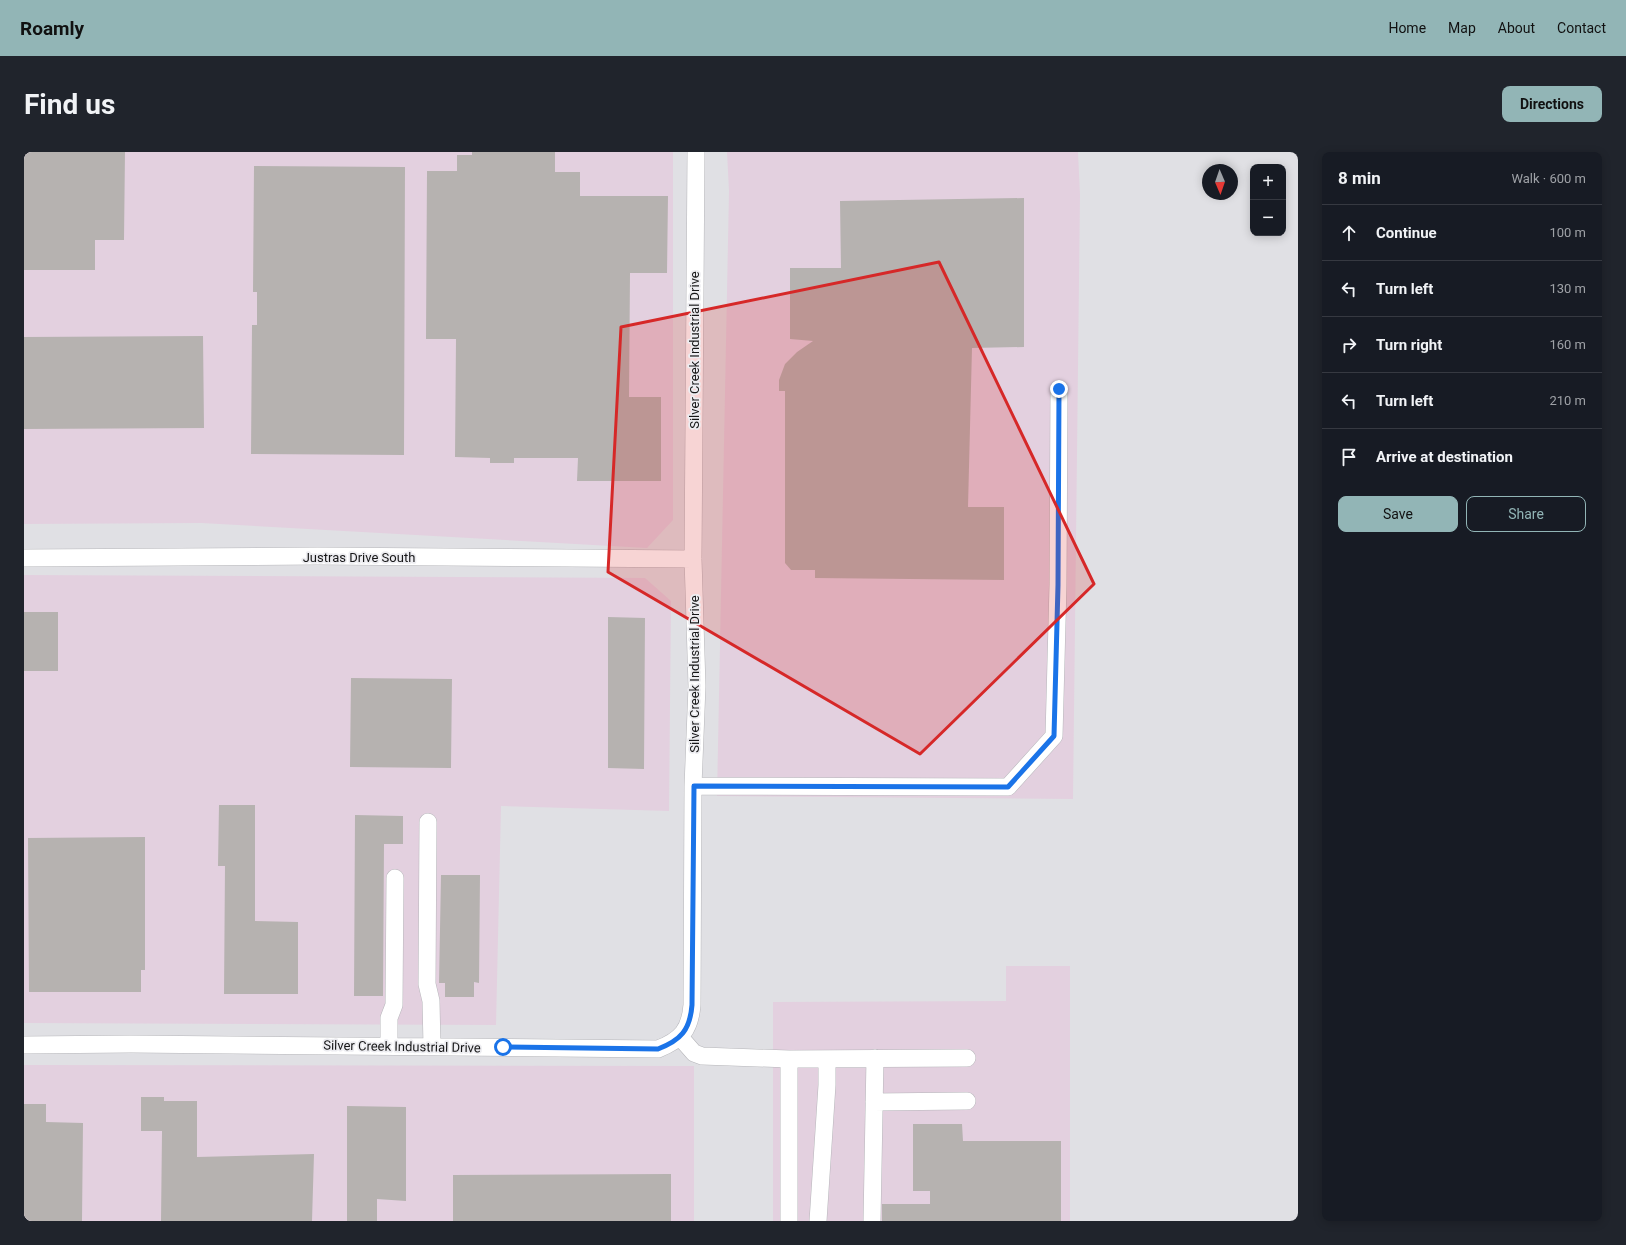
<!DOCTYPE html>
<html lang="en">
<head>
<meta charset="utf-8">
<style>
  body { margin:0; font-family:Roboto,sans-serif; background:#20242c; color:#f1f3f6 }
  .controls { position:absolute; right:12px; top:12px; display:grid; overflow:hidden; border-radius:8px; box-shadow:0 2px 10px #0003 }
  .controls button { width:36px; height:36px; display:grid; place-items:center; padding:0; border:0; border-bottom:1px solid #363941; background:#171b24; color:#f1f3f6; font:20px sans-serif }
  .compass { position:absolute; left:1178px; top:12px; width:36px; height:36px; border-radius:50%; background:#171b24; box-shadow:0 2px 10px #0003; rotate:178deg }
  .stop { position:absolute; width:12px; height:12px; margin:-9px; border:3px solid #1a73e8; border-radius:50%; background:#fff }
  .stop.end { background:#1a73e8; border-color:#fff; box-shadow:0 1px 4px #0008 }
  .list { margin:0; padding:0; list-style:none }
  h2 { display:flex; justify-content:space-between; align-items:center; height:52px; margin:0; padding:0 16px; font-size:17px }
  h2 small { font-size:13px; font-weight:400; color:#9ea1a6 }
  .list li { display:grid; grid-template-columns:26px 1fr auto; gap:12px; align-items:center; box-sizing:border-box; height:56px; padding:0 16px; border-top:1px solid #363941 }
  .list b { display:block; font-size:15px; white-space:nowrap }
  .list em { font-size:13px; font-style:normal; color:#9ea1a6 }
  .actions { display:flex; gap:8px; padding:12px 16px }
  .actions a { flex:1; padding:9px 0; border:1px solid #92b5b6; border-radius:8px; text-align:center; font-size:14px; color:#92b5b6 }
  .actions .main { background:#92b5b6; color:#111 }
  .icon { flex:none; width:22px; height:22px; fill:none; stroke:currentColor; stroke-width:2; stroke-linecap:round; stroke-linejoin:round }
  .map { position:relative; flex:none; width:1274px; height:1069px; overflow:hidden; border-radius:8px }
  header { display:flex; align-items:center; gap:24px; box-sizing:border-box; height:56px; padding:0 20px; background:#92b5b6; color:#111 }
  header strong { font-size:19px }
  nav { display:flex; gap:22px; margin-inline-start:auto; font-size:14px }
  .intro { display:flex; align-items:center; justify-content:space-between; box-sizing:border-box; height:96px; padding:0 24px }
  h1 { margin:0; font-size:28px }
  .button { padding:10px 18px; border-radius:8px; background:#92b5b6; color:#111; font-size:14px; font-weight:700 }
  main { display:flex; gap:24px; padding:0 24px }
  aside { flex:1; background:#171b24; border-radius:8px; box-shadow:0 2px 10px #0003 }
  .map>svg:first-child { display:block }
  .industrial { fill:#e3d0df }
  .building { fill:#b6b2b0 }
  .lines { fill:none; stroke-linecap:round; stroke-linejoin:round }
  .minor-casing { stroke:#b6b6ba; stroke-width:18 }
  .minor { stroke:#fff; stroke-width:17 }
  .route { stroke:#1a73e8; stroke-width:5 }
  .marked { fill:#d62828; fill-opacity:0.2; stroke:#d62828; stroke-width:3; stroke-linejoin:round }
  .labels { text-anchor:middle; stroke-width:3.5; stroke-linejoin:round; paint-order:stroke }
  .street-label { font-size:13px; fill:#161617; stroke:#ededf1 }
</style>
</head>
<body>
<header>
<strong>Roamly</strong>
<nav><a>Home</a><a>Map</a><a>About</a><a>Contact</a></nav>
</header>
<div class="intro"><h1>Find us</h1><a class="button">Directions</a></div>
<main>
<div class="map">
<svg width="1274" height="1069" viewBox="0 0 1274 1069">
  <rect width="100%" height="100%" fill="#e0e0e4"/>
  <!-- industrial -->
  <path class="industrial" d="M 0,0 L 649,0 L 649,368 L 623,396 L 177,371 L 0,372 Z
    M 703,0 L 1054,0 L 1056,43 L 1049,647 L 693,644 L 705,39 Z
    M 0,423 L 621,426 L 647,449 L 645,659 L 477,654 L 472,873 L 0,871 Z
    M 982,814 L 1046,814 L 1046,1069 L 749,1069 L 749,850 L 982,849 Z
    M 0,913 L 670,914 L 670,1069 L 0,1069 Z"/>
  <!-- building -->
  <path class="building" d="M 0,0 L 101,0 L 100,88 L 71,88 L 71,118 L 0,118 Z
    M 448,0 L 531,0 L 531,20 L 556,20 L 556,44 L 644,44 L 643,121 L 606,121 L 605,245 L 637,245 L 637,329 L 553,329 L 554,306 L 490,306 L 490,311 L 466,311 L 466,306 L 431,305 L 432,187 L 402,187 L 403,19 L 433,19 L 433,3 L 448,3 Z
    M 230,14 L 381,15 L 380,303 L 227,302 L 228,173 L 233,173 L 233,140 L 229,140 Z
    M 1000,46 L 1000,195 L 948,196 L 944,355 L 980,355 L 980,428 L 791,426 L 791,418 L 767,418 L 761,411 L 761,239 L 755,239 L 755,228 L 761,212 L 773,200 L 789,189 L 766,187 L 766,116 L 817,116 L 816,49 Z
    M 179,184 L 180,276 L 0,277 L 0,185 Z
    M 0,460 L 34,460 L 34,519 L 0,519 Z
    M 584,465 L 621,466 L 620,617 L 584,616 Z
    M 327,526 L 428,527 L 427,616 L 326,615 Z
    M 195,653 L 231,653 L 231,769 L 274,770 L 274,842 L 200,842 L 201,714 L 194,714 Z
    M 331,663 L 379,664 L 379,692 L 360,692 L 359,844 L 330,844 Z
    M 121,685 L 121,818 L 117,818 L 117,840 L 5,840 L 4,686 Z
    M 417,723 L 456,723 L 455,831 L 450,830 L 450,845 L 421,845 L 421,831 L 415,831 Z
    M 117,945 L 140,945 L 140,949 L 173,949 L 173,1005 L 290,1002 L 288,1069 L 137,1069 L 138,979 L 117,979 Z
    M 0,952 L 22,952 L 22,970 L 59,971 L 58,1069 L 0,1069 Z
    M 323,954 L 382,955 L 382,1049 L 353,1047 L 353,1069 L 323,1069 Z
    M 889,972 L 938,972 L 939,989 L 1037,989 L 1037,1069 L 858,1069 L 858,1052 L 906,1052 L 906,1039 L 889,1039 Z
    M 647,1022 L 647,1069 L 429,1069 L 429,1023 Z"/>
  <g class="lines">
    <defs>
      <path id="minor" d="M 0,406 L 294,404 L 669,407
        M 669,634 L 984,635 L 1030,584 L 1034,433 L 1035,237
        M 404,670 L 403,832 L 407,849 L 408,894
        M 656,885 L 670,901 L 678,904 L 765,907 L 943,906
        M 0,893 L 107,892 L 634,897 C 657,888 666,878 668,853 L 669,634 L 673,534 L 669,407 L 672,0
        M 365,894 L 365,866 L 370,853 L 371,726
        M 765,907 L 765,1069
        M 850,950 L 943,949
        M 794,1069 L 803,933 L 803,907
        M 848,1069 L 851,906"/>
    </defs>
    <!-- minor casing -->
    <use href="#minor" class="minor-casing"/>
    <!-- minor -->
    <use href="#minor" class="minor"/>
  </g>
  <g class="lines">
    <!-- route -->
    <path class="route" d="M 479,895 L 634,897 C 657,888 666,878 668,853 L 670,634 L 984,635 L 1030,584 L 1034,433 L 1035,237"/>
  </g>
  <!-- marked area -->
  <path class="marked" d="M 915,110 L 1070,432 L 896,602 L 584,420 L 597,175 Z"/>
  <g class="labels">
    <!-- street labels -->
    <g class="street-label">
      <text transform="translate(670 198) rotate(-90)" y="5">Silver Creek Industrial Drive</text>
      <text x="335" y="410">Justras Drive South</text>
      <text transform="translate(670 522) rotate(-90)" y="5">Silver Creek Industrial Drive</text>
      <text transform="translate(378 894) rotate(1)" y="5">Silver Creek Industrial Drive</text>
    </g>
  </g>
</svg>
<div class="controls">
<button>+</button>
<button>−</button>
</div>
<svg class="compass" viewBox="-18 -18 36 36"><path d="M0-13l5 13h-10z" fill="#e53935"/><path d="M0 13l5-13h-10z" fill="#9ea1a6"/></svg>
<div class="stop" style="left:479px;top:895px"></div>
<div class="stop end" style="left:1035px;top:237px"></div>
</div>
<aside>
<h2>8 min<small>Walk · 600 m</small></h2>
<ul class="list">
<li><svg class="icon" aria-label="ahead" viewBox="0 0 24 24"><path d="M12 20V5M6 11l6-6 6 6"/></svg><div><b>Continue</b></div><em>100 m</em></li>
<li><svg class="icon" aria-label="left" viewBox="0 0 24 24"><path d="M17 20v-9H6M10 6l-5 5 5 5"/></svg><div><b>Turn left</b></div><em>130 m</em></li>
<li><svg class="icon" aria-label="right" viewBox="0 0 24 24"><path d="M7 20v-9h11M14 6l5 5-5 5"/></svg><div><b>Turn right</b></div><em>160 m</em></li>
<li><svg class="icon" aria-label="left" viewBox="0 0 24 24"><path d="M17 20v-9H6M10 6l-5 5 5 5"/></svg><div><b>Turn left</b></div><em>210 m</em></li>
<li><svg class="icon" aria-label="arrive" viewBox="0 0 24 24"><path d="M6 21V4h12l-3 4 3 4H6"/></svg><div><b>Arrive at destination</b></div></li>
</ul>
<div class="actions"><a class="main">Save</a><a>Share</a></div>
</aside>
</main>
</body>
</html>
